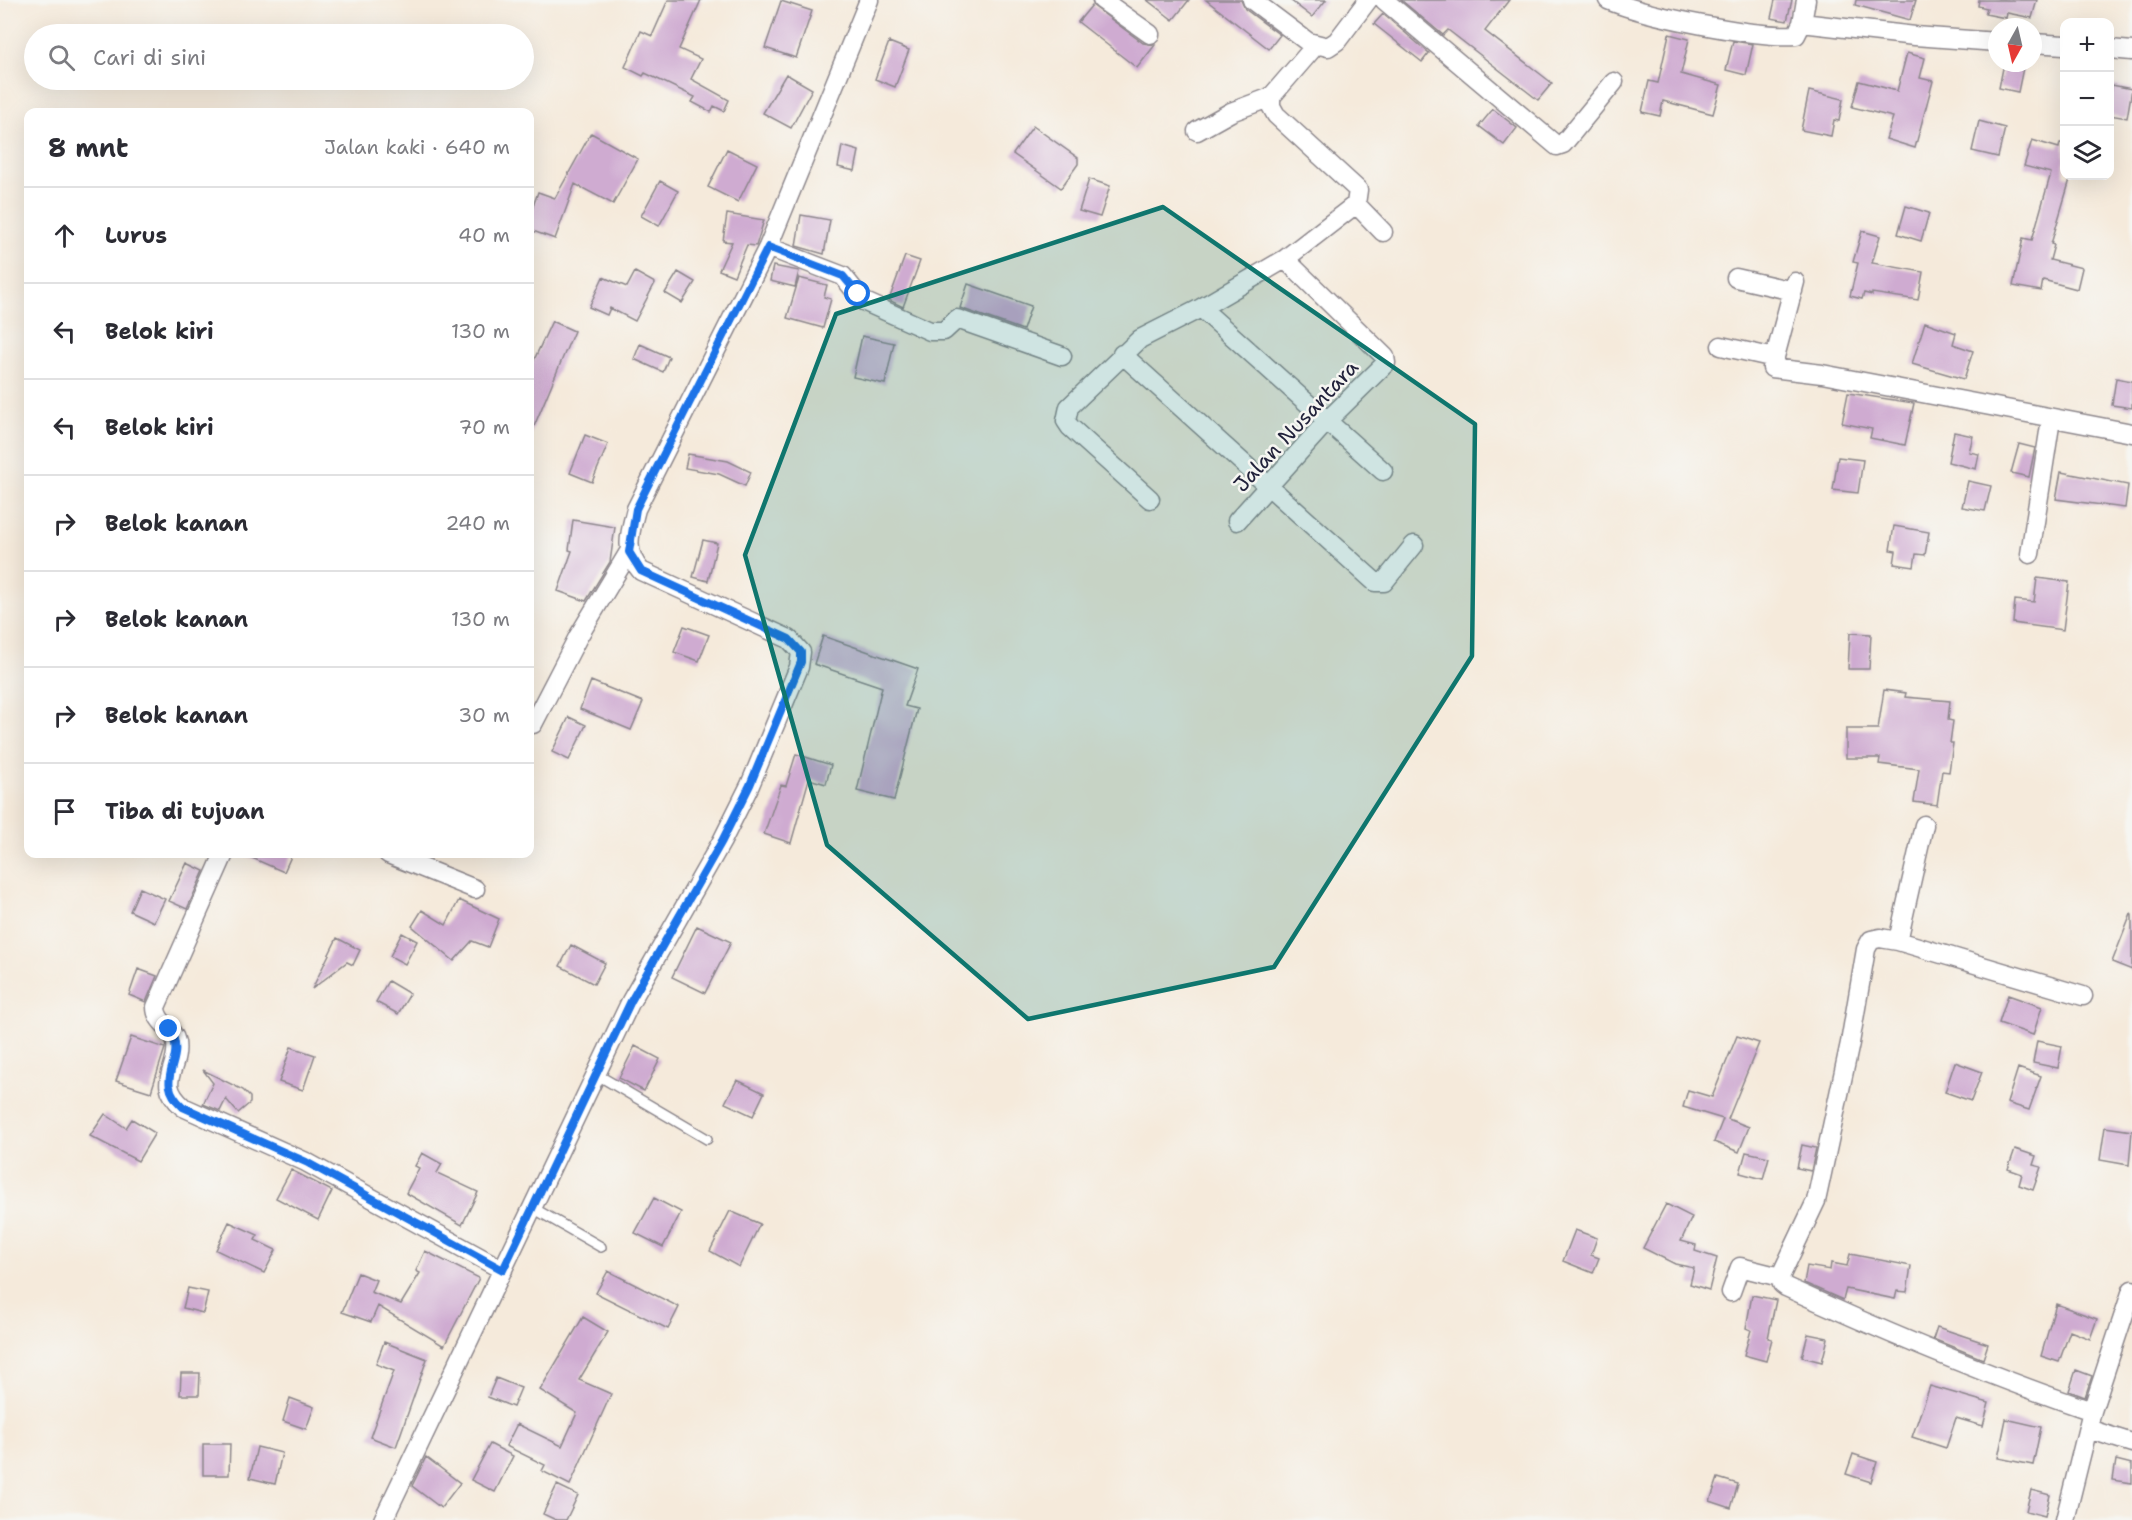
<!DOCTYPE html>
<html lang="id">
<head>
<meta charset="utf-8">
<style>
  body { margin:0; font-family:"Shantell Sans",sans-serif; background:#f7f7f7; color:#2b2b33 }
  .controls { position:absolute; right:18px; top:18px; display:grid; overflow:hidden; border-radius:12px; box-shadow:0 6px 24px #0002 }
  .controls button { width:54px; height:54px; display:grid; place-items:center; padding:0; border:0; border-bottom:2px solid #e1e1e2; background:#fff; color:#2b2b33; font:30px sans-serif }
  .compass { position:absolute; left:1988px; top:18px; width:54px; height:54px; border-radius:50%; background:#fff; box-shadow:0 6px 24px #0002; rotate:188deg }
  .stop { position:absolute; width:18px; height:18px; margin:-14px; border:4px solid #1a73e8; border-radius:50%; background:#fff }
  .stop.end { background:#1a73e8; border-color:#fff; box-shadow:0 2px 6px #0008 }
  .list { margin:0; padding:0; list-style:none }
  h2 { display:flex; justify-content:space-between; align-items:center; height:78px; margin:0; padding:0 24px; font-size:26px }
  h2 small { font-size:20px; font-weight:400; color:#7c7c81 }
  .list li { display:grid; grid-template-columns:39px 1fr auto; gap:18px; align-items:center; box-sizing:border-box; height:96px; padding:0 24px; border-top:2px solid #e1e1e2 }
  .list b { display:block; font-size:22px; white-space:nowrap }
  .list em { font-size:20px; font-style:normal; color:#7c7c81 }
  .icon { flex:none; width:33px; height:33px; fill:none; stroke:currentColor; stroke-width:2; stroke-linecap:round; stroke-linejoin:round }
  .map { position:relative; flex:none; width:2132px; height:1520px; overflow:hidden }
  .search { position:absolute; background:#fff; box-shadow:0 6px 24px #0002; left:24px; top:24px; width:510px; height:66px; display:flex; align-items:center; gap:15px; box-sizing:border-box; padding:0 21px; border-radius:33px; color:#7c7c81; font-size:22px }
  .panel { position:absolute; background:#fff; box-shadow:0 6px 24px #0002; left:24px; top:108px; width:510px; height:750px; border-radius:12px }
  .map>svg:first-child { display:block }
  .building { fill:#cfabd1 }
  .lines { fill:none; stroke-linecap:round; stroke-linejoin:round }
  .service-casing { stroke:#8c868b; stroke-width:12 }
  .minor-casing { stroke:#8c868b; stroke-width:21 }
  .service { stroke:#fff; stroke-width:9 }
  .minor { stroke:#fff; stroke-width:18 }
  .route { stroke:#1a73e8; stroke-width:8 }
  .marked { fill:#0f766e; fill-opacity:0.2; stroke:#0f766e; stroke-width:4.5; stroke-linejoin:round }
  .labels { text-anchor:middle; stroke-width:5; stroke-linejoin:round; paint-order:stroke }
  .street-label { font-size:21px; fill:#22223b; stroke:#f6f6f2 }
</style>
</head>
<body>
<div class="map">
<svg width="2132" height="1520" viewBox="0 0 2132 1520">
  <rect width="100%" height="100%" fill="#f6f6f2"/>
  <filter id="ink" filterUnits="userSpaceOnUse"><feTurbulence type="fractalNoise" baseFrequency=".0167" numOctaves="2"/><feDisplacementMap in="SourceGraphic" scale="12" xChannelSelector="R" yChannelSelector="G"/><feConvolveMatrix kernelMatrix="1 2 1 2 8 2 1 2 1" color-interpolation-filters="sRGB"/></filter>
  <filter id="wash" filterUnits="userSpaceOnUse"><feTurbulence type="fractalNoise" baseFrequency=".008" numOctaves="4" result="noise"/><feDisplacementMap in="SourceGraphic" scale="24" xChannelSelector="R" yChannelSelector="G"/><feGaussianBlur stdDeviation="1.35" result="paint"/><feColorMatrix in="noise" values="0 0 0 0 0 0 0 0 0 0 0 0 0 0 0 0 0 1.4 0 .05"/><feComposite in="paint" operator="in"/></filter>
  <g filter="url(#wash)">
    <rect width="100%" height="100%" fill="#f5eadb"/>
    <g id="blocks">
      <!-- building -->
      <path class="building" d="M 668,0 L 701,0 L 679,49 L 701,59 L 691,79 L 729,100 L 724,111 L 714,106 L 711,112 L 692,102 L 695,97 L 645,73 L 643,76 L 625,67 L 641,31 L 652,36 Z
        M 1147,0 L 1189,0 L 1173,20 Z
        M 1206,0 L 1241,0 L 1245,9 L 1280,35 L 1269,49 Z
        M 1290,0 L 1326,0 L 1312,17 Z
        M 1401,0 L 1509,0 L 1485,31 L 1552,83 L 1538,100 L 1448,30 L 1443,35 Z
        M 1775,0 L 1792,0 L 1787,21 L 1771,18 Z
        M 1856,0 L 1916,0 L 1910,20 L 1855,5 Z
        M 1979,0 L 2037,0 L 2032,18 L 2007,13 L 2006,18 L 1985,14 L 1987,8 L 1978,6 Z
        M 781,1 L 812,11 L 796,58 L 765,48 Z
        M 1092,5 L 1143,43 L 1155,45 L 1137,68 L 1078,22 Z
        M 1383,14 L 1429,53 L 1422,62 L 1374,24 Z
        M 1669,34 L 1689,39 L 1681,74 L 1721,85 L 1713,114 L 1663,101 L 1660,116 L 1642,112 L 1649,81 L 1658,83 Z
        M 1733,41 L 1753,44 L 1746,75 L 1726,70 Z
        M 889,42 L 909,50 L 895,87 L 875,79 Z
        M 1907,53 L 1925,58 L 1920,78 L 1933,81 L 1915,148 L 1886,139 L 1893,117 L 1852,107 L 1859,81 L 1897,91 Z
        M 2004,63 L 2024,63 L 2018,92 L 1999,88 Z
        M 786,74 L 812,89 L 791,128 L 763,113 Z
        M 2112,85 L 2132,89 L 2127,118 L 2109,115 Z
        M 1809,91 L 1843,99 L 1839,121 L 1834,120 L 1831,136 L 1801,130 Z
        M 1493,109 L 1517,128 L 1504,145 L 1479,126 Z
        M 1979,121 L 2005,128 L 1998,157 L 1972,151 Z
        M 1033,126 L 1078,158 L 1078,164 L 1061,188 L 1013,154 Z
        M 591,133 L 638,159 L 613,204 L 575,184 L 555,239 L 530,230 L 530,215 L 538,192 L 555,198 Z
        M 2032,140 L 2059,148 L 2060,143 L 2064,143 L 2064,176 L 2071,176 L 2051,244 L 2054,245 L 2050,260 L 2082,268 L 2077,289 L 2043,280 L 2041,291 L 2013,286 L 2023,238 L 2032,240 L 2051,173 L 2024,166 Z
        M 842,146 L 859,151 L 855,171 L 838,167 Z
        M 727,149 L 757,164 L 738,202 L 708,187 Z
        M 1089,179 L 1110,186 L 1100,217 L 1079,211 Z
        M 660,181 L 678,191 L 659,226 L 641,216 Z
        M 1906,206 L 1929,213 L 1921,241 L 1898,234 Z
        M 727,214 L 764,220 L 756,246 L 747,245 L 734,276 L 719,270 L 732,242 L 723,241 Z
        M 801,215 L 830,220 L 824,254 L 796,246 Z
        M 1862,231 L 1880,236 L 1872,263 L 1923,272 L 1918,300 L 1872,293 L 1872,295 L 1864,293 L 1862,299 L 1850,296 L 1858,263 L 1853,262 Z
        M 905,256 L 920,261 L 903,307 L 889,300 Z
        M 773,266 L 799,271 L 795,287 L 770,281 Z
        M 635,272 L 655,283 L 635,321 L 610,308 L 607,315 L 589,307 L 603,277 L 627,287 Z
        M 678,272 L 695,282 L 682,303 L 665,293 Z
        M 799,278 L 827,285 L 824,297 L 831,299 L 823,328 L 787,318 Z
        M 968,284 L 1031,306 L 1023,330 L 960,308 Z
        M 552,321 L 574,331 L 530,436 L 530,361 L 533,362 Z
        M 1925,322 L 1956,333 L 1953,344 L 1973,351 L 1964,379 L 1912,364 Z
        M 862,336 L 894,343 L 885,384 L 853,377 Z
        M 640,344 L 669,357 L 663,372 L 634,359 Z
        M 2116,378 L 2132,381 L 2132,408 L 2112,405 Z
        M 1848,393 L 1914,403 L 1905,445 L 1870,438 L 1872,429 L 1842,423 Z
        M 1954,432 L 1973,436 L 1969,452 L 1979,454 L 1976,469 L 1948,462 Z
        M 585,435 L 608,444 L 592,482 L 570,473 Z
        M 2019,444 L 2035,448 L 2029,477 L 2011,473 Z
        M 688,454 L 728,461 L 751,472 L 745,486 L 719,474 L 685,468 Z
        M 1838,457 L 1863,460 L 1858,493 L 1833,490 Z
        M 2061,472 L 2128,485 L 2125,508 L 2056,499 Z
        M 1968,481 L 1991,486 L 1985,511 L 1962,507 Z
        M 573,520 L 615,527 L 610,562 L 586,601 L 558,591 L 572,551 L 569,550 Z
        M 1894,526 L 1929,532 L 1925,555 L 1916,554 L 1914,567 L 1894,564 L 1896,551 L 1890,550 Z
        M 703,540 L 717,543 L 708,581 L 693,577 Z
        M 2037,578 L 2069,582 L 2063,630 L 2013,623 L 2015,600 L 2034,602 Z
        M 684,626 L 709,635 L 699,661 L 674,652 Z
        M 1850,633 L 1871,634 L 1869,669 L 1848,669 Z
        M 823,636 L 918,669 L 905,706 L 917,709 L 894,800 L 857,791 L 882,687 L 814,664 Z
        M 591,681 L 643,702 L 631,730 L 580,709 Z
        M 1884,690 L 1906,693 L 1905,697 L 1950,701 L 1948,720 L 1953,721 L 1950,743 L 1953,743 L 1949,772 L 1942,771 L 1937,805 L 1914,802 L 1919,769 L 1879,764 L 1880,758 L 1846,758 L 1846,729 L 1878,729 Z
        M 569,717 L 586,725 L 569,760 L 552,752 Z
        M 796,754 L 831,765 L 826,784 L 809,779 L 791,843 L 764,834 L 781,785 L 786,786 Z
        M 243,854 L 292,854 L 284,872 Z
        M 187,863 L 204,871 L 187,909 L 169,901 Z
        M 140,888 L 165,899 L 154,922 L 130,911 Z
        M 459,900 L 499,919 L 488,947 L 472,941 L 454,961 L 412,926 L 422,910 L 446,925 Z
        M 2131,914 L 2132,915 L 2132,970 L 2112,962 Z
        M 697,926 L 731,942 L 705,993 L 672,977 Z
        M 402,933 L 417,941 L 405,964 L 390,956 Z
        M 337,938 L 360,950 L 353,965 L 347,962 L 312,989 Z
        M 571,945 L 605,963 L 594,984 L 560,966 Z
        M 138,969 L 157,976 L 146,1002 L 129,995 Z
        M 388,981 L 410,994 L 398,1014 L 376,1002 Z
        M 2008,995 L 2042,1007 L 2033,1035 L 1999,1023 Z
        M 1737,1036 L 1759,1043 L 1728,1119 L 1749,1127 L 1739,1152 L 1714,1142 L 1723,1119 L 1683,1107 L 1688,1090 L 1712,1097 Z
        M 131,1037 L 165,1048 L 151,1092 L 116,1081 Z
        M 2037,1041 L 2062,1046 L 2058,1068 L 2033,1063 Z
        M 635,1046 L 660,1059 L 644,1091 L 619,1078 Z
        M 291,1047 L 315,1055 L 303,1090 L 279,1082 Z
        M 1955,1062 L 1982,1072 L 1971,1101 L 1945,1092 Z
        M 2018,1068 L 2041,1076 L 2029,1110 L 2007,1103 Z
        M 203,1070 L 243,1090 L 250,1097 L 250,1103 L 238,1113 L 226,1099 L 220,1111 L 203,1104 L 213,1083 Z
        M 737,1080 L 764,1093 L 753,1116 L 725,1103 Z
        M 105,1114 L 126,1128 L 132,1119 L 155,1133 L 138,1161 L 90,1136 Z
        M 2105,1127 L 2132,1131 L 2129,1165 L 2100,1160 Z
        M 1802,1145 L 1816,1148 L 1811,1171 L 1797,1168 Z
        M 2015,1149 L 2036,1156 L 2033,1165 L 2041,1167 L 2033,1190 L 2019,1185 L 2022,1174 L 2008,1169 Z
        M 1746,1152 L 1769,1157 L 1763,1179 L 1740,1173 Z
        M 422,1153 L 442,1164 L 437,1173 L 478,1192 L 462,1225 L 406,1193 L 419,1168 L 415,1166 Z
        M 291,1170 L 332,1191 L 318,1220 L 276,1198 Z
        M 654,1198 L 681,1212 L 663,1247 L 635,1233 Z
        M 1666,1204 L 1692,1217 L 1681,1241 L 1696,1245 L 1695,1251 L 1717,1258 L 1709,1290 L 1690,1284 L 1694,1268 L 1675,1264 L 1643,1248 Z
        M 730,1211 L 760,1224 L 739,1267 L 710,1251 Z
        M 229,1222 L 258,1235 L 255,1240 L 276,1250 L 264,1273 L 216,1250 Z
        M 1575,1230 L 1597,1238 L 1591,1255 L 1599,1258 L 1593,1273 L 1563,1261 Z
        M 425,1251 L 479,1278 L 444,1346 L 378,1306 L 371,1322 L 342,1312 L 358,1273 L 376,1280 L 371,1292 L 401,1304 L 420,1273 L 416,1271 Z
        M 1850,1254 L 1911,1266 L 1907,1292 L 1897,1291 L 1895,1299 L 1846,1289 L 1843,1300 L 1804,1283 L 1807,1266 L 1830,1270 L 1831,1263 L 1847,1266 Z
        M 608,1271 L 679,1307 L 668,1329 L 596,1293 Z
        M 188,1288 L 208,1292 L 203,1313 L 183,1308 Z
        M 1752,1295 L 1776,1300 L 1768,1338 L 1772,1339 L 1766,1361 L 1744,1355 L 1751,1330 L 1746,1328 Z
        M 2056,1304 L 2097,1319 L 2090,1339 L 2070,1331 L 2059,1362 L 2041,1356 Z
        M 583,1317 L 608,1332 L 579,1380 L 611,1394 L 570,1485 L 542,1471 L 545,1465 L 506,1446 L 517,1424 L 562,1446 L 577,1413 L 540,1390 Z
        M 1937,1327 L 1988,1344 L 1983,1359 L 1933,1339 Z
        M 1808,1334 L 1828,1338 L 1822,1362 L 1802,1357 Z
        M 384,1342 L 427,1359 L 396,1447 L 370,1437 L 394,1371 L 376,1364 Z
        M 2076,1370 L 2092,1376 L 2085,1397 L 2069,1391 Z
        M 181,1373 L 200,1373 L 199,1395 L 180,1395 Z
        M 496,1378 L 521,1388 L 513,1407 L 488,1397 Z
        M 1930,1386 L 1989,1403 L 1983,1426 L 1956,1418 L 1946,1448 L 1912,1437 Z
        M 290,1398 L 314,1407 L 306,1429 L 283,1421 Z
        M 2006,1419 L 2041,1427 L 2033,1465 L 1998,1458 Z
        M 203,1444 L 230,1444 L 229,1475 L 203,1475 Z
        M 490,1444 L 513,1456 L 495,1492 L 471,1480 Z
        M 257,1447 L 282,1453 L 275,1484 L 250,1478 Z
        M 1853,1454 L 1877,1462 L 1871,1482 L 1846,1474 Z
        M 426,1457 L 460,1483 L 441,1508 L 412,1486 Z
        M 2116,1460 L 2132,1464 L 2132,1483 L 2113,1480 Z
        M 1718,1478 L 1738,1484 L 1731,1508 L 1710,1501 Z
        M 557,1485 L 578,1495 L 566,1520 L 556,1520 L 543,1514 Z
        M 2031,1490 L 2050,1495 L 2045,1516 L 2026,1511 Z"/>
    </g>
  </g>
  <g filter="url(#ink)">
    <use href="#blocks" fill-opacity="0" stroke="#8c868b" stroke-width="1.5"/>
    <g class="lines">
      <defs>
        <path id="service" d="M 596,1074 L 707,1139
          M 533,1208 L 601,1247"/>
        <path id="minor" d="M 1102,0 L 1150,34
          M 1252,0 L 1308,42 L 1328,47 L 1337,41 L 1368,0
          M 1384,0 L 1557,146 L 1563,144 L 1614,82
          M 1608,0 C 1645,16 1756,38 1796,35 L 1802,23 L 1915,36 L 1997,42
          M 1802,23 L 1806,0
          M 2033,43 L 2064,45
          M 2110,49 L 2132,51
          M 1197,131 L 1231,112 L 1271,97
          M 1356,204 L 1383,232
          M 768,247 L 843,276 L 863,301 L 930,331 L 944,331 L 957,319 L 1062,356
          M 1285,259 L 1356,204 L 1358,190 L 1276,115 L 1271,106 L 1271,97 L 1315,46
          M 1736,278 L 1793,291
          M 1795,282 L 1772,368 L 1822,374 L 2132,433
          M 1201,308 L 1383,471
          M 1721,346 L 1775,358
          M 1122,354 L 1375,582 L 1384,582 L 1414,545
          M 1150,499 L 1070,427 L 1066,421 L 1069,407 L 1140,339 L 1201,308 L 1285,259 L 1385,357 L 1386,363 L 1328,420 L 1237,521
          M 2030,554 L 2051,419
          M 530,723 L 533,724 L 578,637 L 629,552
          M 224,854 L 156,1007 C 156,1023 173,1027 176,1042 C 180,1071 154,1081 183,1107 L 306,1162 L 503,1270
          M 388,854 L 475,889
          M 1898,941 L 1924,825
          M 2083,996 L 1898,941 L 1880,938 L 1871,940 L 1866,949 L 1850,1043 L 1816,1201 L 1780,1277 L 1782,1284 L 1786,1287 C 1887,1333 1988,1376 2092,1411
          M 1731,1292 L 1740,1267 L 1780,1277
          M 2088,1429 L 2132,1443
          M 383,1520 L 631,1001 L 722,841 L 750,785 L 799,667 L 801,652 L 789,639 L 641,571 C 623,551 630,533 636,509 L 768,247 L 869,0
          M 2065,1520 L 2092,1411 L 2132,1290"/>
      </defs>
      <!-- service casing -->
      <use href="#service" class="service-casing"/>
      <!-- minor casing -->
      <use href="#minor" class="minor-casing"/>
      <!-- service -->
      <use href="#service" class="service"/>
      <!-- minor -->
      <use href="#minor" class="minor"/>
    </g>
  </g>
  <g class="lines" filter="url(#ink)">
    <!-- route -->
    <path class="route" d="M 169,1029 C 190,1061 150,1077 183,1107 L 306,1162 L 503,1270 L 631,1001 L 722,841 L 750,785 L 801,662 L 801,652 L 789,639 L 641,571 L 629,552 L 636,509 L 768,247 L 843,276 L 858,294"/>
  </g>
  <!-- marked area -->
  <path class="marked" d="M 1163,207 L 1475,424 L 1472,656 L 1274,967 L 1028,1019 L 827,845 L 745,555 L 836,314 Z"/>
  <g class="labels">
    <!-- street labels -->
    <g class="street-label">
      <text transform="translate(1296 426) rotate(-47)" y="7">Jalan Nusantara</text>
    </g>
  </g>
</svg>
<div class="controls">
<button>+</button>
<button>−</button>
<button><svg class="icon" aria-label="layers" viewBox="0 0 24 24"><path d="M12 4l9 5-9 5-9-5zM3 14l9 5 9-5"/></svg></button>
</div>
<svg class="compass" viewBox="-18 -18 36 36"><path d="M0-13l5 13h-10z" fill="#e53935"/><path d="M0 13l5-13h-10z" fill="#7c7c81"/></svg>
<div class="stop" style="left:858px;top:294px"></div>
<div class="stop end" style="left:169px;top:1029px"></div>
<div class="search"><svg class="icon" aria-label="search" viewBox="0 0 24 24"><circle cx="10" cy="10" r="6"/><path d="M15 15l6 6"/></svg>Cari di sini</div>
<section class="panel">
<h2>8 mnt<small>Jalan kaki · 640 m</small></h2>
<ul class="list">
<li><svg class="icon" aria-label="ahead" viewBox="0 0 24 24"><path d="M12 20V5M6 11l6-6 6 6"/></svg><div><b>Lurus</b></div><em>40 m</em></li>
<li><svg class="icon" aria-label="left" viewBox="0 0 24 24"><path d="M17 20v-9H6M10 6l-5 5 5 5"/></svg><div><b>Belok kiri</b></div><em>130 m</em></li>
<li><svg class="icon" aria-label="left" viewBox="0 0 24 24"><path d="M17 20v-9H6M10 6l-5 5 5 5"/></svg><div><b>Belok kiri</b></div><em>70 m</em></li>
<li><svg class="icon" aria-label="right" viewBox="0 0 24 24"><path d="M7 20v-9h11M14 6l5 5-5 5"/></svg><div><b>Belok kanan</b></div><em>240 m</em></li>
<li><svg class="icon" aria-label="right" viewBox="0 0 24 24"><path d="M7 20v-9h11M14 6l5 5-5 5"/></svg><div><b>Belok kanan</b></div><em>130 m</em></li>
<li><svg class="icon" aria-label="right" viewBox="0 0 24 24"><path d="M7 20v-9h11M14 6l5 5-5 5"/></svg><div><b>Belok kanan</b></div><em>30 m</em></li>
<li><svg class="icon" aria-label="arrive" viewBox="0 0 24 24"><path d="M6 21V4h12l-3 4 3 4H6"/></svg><div><b>Tiba di tujuan</b></div></li>
</ul>
</section>
</div>
</body>
</html>
